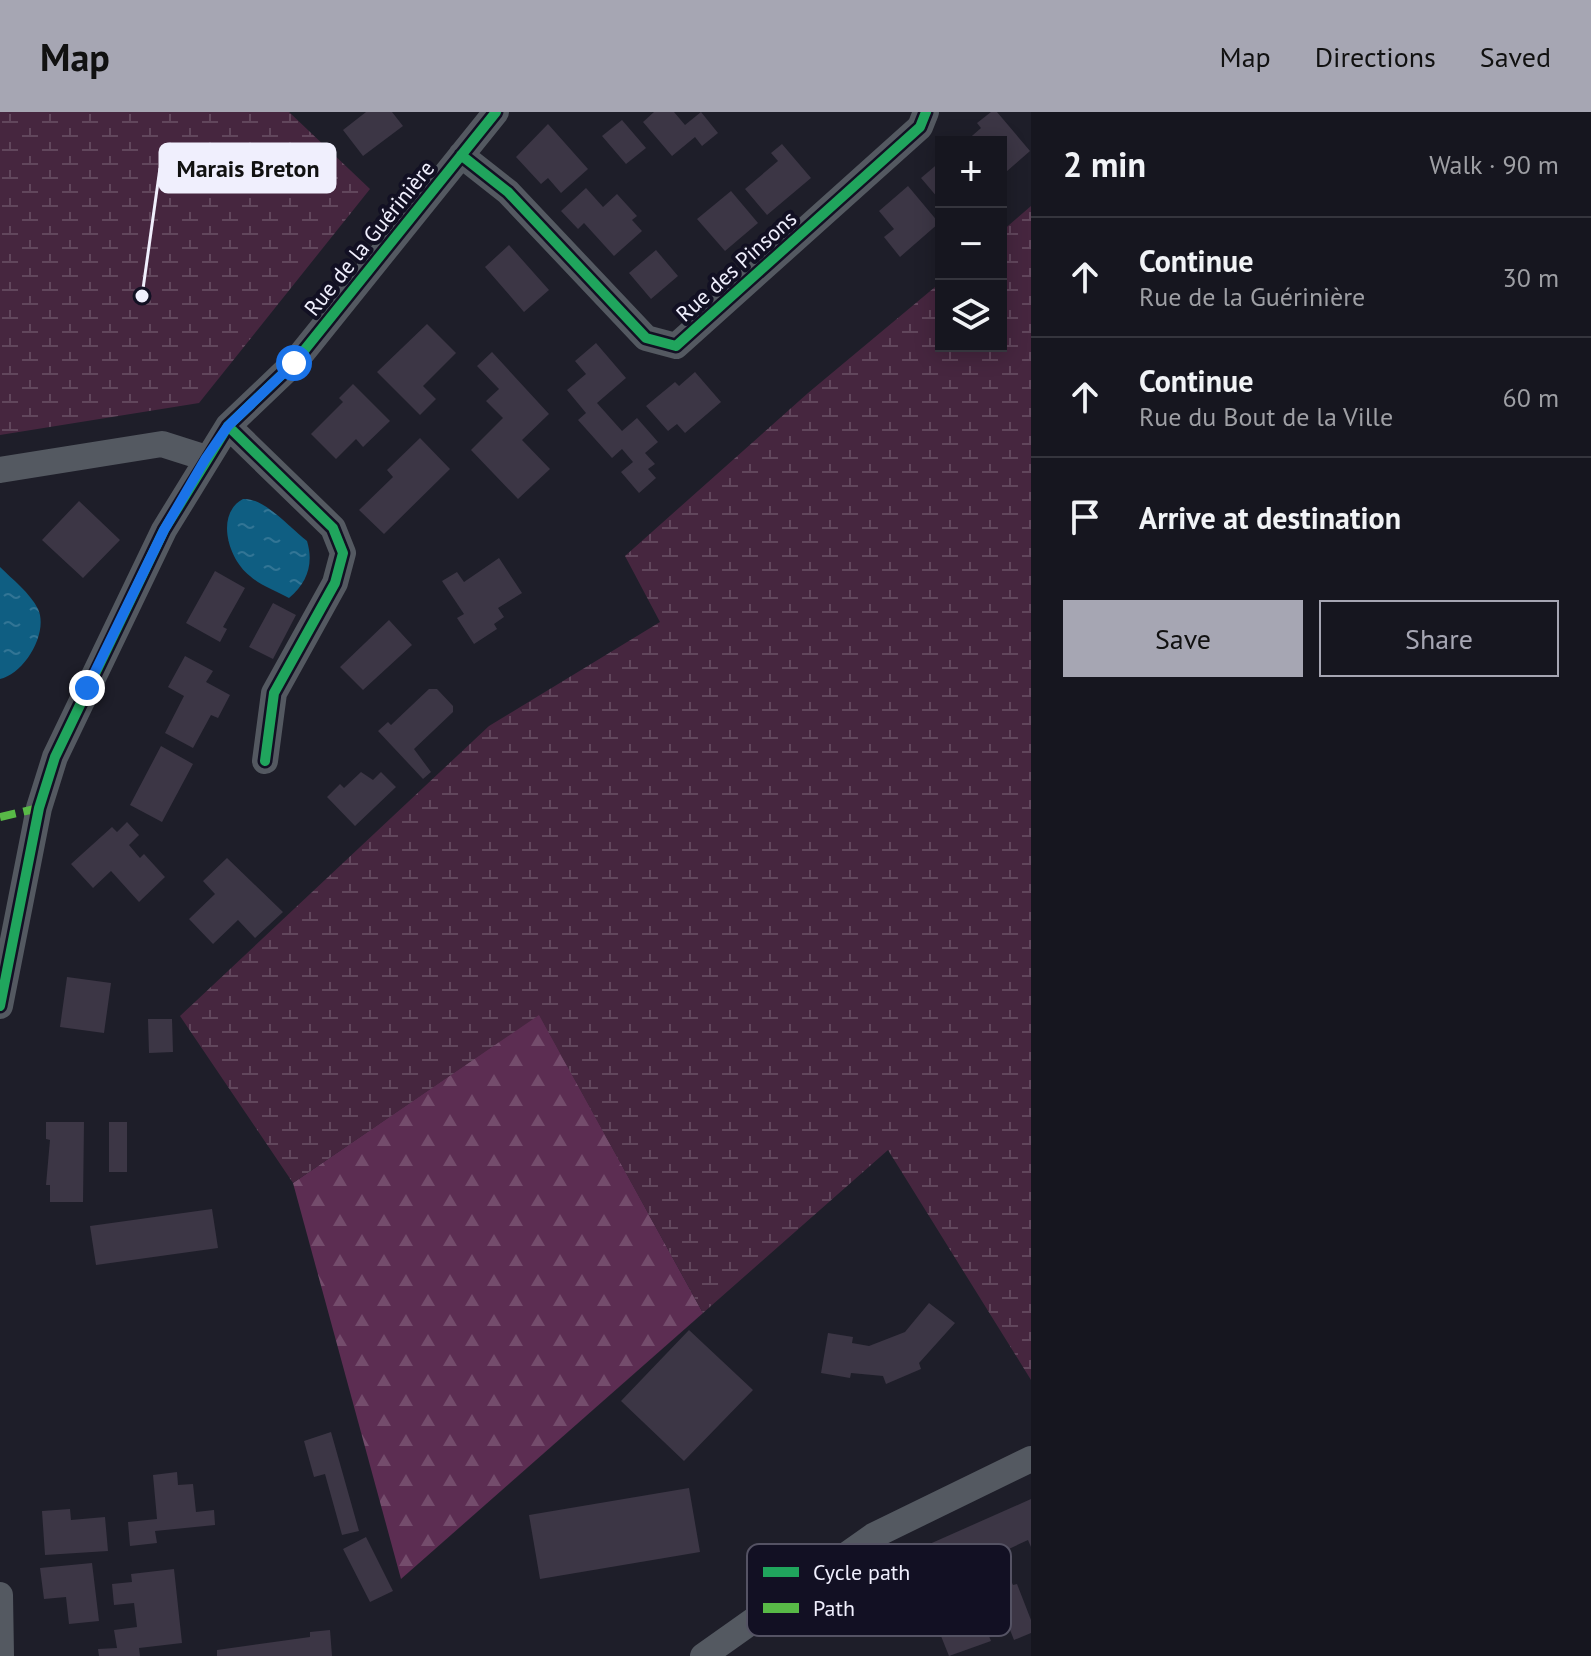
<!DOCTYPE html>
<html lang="en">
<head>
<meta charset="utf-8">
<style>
  body { margin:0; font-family:"PT Sans",sans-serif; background:#1f1f28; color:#f1f3f6 }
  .controls { position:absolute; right:24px; top:24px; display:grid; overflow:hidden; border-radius:0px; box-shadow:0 4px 20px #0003 }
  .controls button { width:72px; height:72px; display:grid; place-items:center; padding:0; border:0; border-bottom:2px solid #35353d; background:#16161f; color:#f1f3f6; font:40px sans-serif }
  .stop { position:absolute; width:24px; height:24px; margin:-18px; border:6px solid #1a73e8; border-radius:50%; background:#fff }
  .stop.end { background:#1a73e8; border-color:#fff; box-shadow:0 2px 8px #0008 }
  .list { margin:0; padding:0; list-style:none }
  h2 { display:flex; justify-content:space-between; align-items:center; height:104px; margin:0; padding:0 32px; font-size:34px }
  h2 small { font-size:26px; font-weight:400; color:#9e9fa4 }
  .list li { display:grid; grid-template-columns:52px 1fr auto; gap:24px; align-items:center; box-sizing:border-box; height:120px; padding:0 32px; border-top:2px solid #35353d }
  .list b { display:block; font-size:30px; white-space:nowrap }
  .list p { margin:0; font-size:26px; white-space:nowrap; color:#9e9fa4 }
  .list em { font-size:26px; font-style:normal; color:#9e9fa4 }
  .actions { display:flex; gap:16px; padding:24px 32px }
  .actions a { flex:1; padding:18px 0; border:2px solid #a6a6b3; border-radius:0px; text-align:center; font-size:28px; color:#a6a6b3 }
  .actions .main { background:#a6a6b3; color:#111 }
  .icon { flex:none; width:44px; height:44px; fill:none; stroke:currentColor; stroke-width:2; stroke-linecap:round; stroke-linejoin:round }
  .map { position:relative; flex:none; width:1031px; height:1544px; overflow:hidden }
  header { display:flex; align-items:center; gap:48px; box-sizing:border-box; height:112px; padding:0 40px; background:#a6a6b3; color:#111 }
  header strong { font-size:38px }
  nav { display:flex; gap:44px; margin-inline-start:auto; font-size:28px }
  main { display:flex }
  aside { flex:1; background:#16161f }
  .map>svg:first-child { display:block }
  .forest { fill:url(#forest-firs) }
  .wetland { fill:url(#wetland-marsh) }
  .water { fill:url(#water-ripples) }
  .building { fill:#3c3645 }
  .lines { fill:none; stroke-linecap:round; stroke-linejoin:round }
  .street { stroke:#545961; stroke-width:26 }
  .quiet { stroke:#58b947; stroke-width:8; stroke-dasharray:16 8; stroke-linecap:butt }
  .cycleway-casing { stroke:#121023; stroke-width:15 }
  .cycleway { stroke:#20a55d; stroke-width:10 }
  .route { stroke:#1a73e8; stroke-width:10 }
  .labels { text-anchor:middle; stroke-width:8; stroke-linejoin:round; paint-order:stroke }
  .street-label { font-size:22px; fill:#f0effd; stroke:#121023 }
  .key { fill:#121023; stroke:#555364; stroke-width:2 }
  .key-label { font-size:22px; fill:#f0effd }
  .leader { fill:none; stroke:#f0effd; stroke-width:3 }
  .callout-dot { fill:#f0effd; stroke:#121023; stroke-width:3 }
  .callout { fill:#f0effd; stroke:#f0effd; stroke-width:3 }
  .callout-label { font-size:24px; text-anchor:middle; font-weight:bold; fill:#111 }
</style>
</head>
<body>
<header>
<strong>Map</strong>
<nav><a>Map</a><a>Directions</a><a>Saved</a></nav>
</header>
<main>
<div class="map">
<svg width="1031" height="1544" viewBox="0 0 1031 1544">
  <defs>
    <pattern id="forest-firs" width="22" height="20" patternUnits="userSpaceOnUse" patternTransform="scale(2)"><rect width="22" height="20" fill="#5c2d52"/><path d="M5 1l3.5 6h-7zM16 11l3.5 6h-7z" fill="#744c6c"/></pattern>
    <pattern id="wetland-marsh" width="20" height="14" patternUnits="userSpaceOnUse" patternTransform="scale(2)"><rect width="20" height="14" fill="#46263f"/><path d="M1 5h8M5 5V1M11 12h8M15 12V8" fill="none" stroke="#61465c"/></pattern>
    <pattern id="water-ripples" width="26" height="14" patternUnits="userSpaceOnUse" patternTransform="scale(2)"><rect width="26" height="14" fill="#0f5e82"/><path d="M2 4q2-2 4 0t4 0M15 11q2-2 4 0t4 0" fill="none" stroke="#327595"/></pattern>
  </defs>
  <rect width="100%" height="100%" fill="#1e1e29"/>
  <!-- forest -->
  <path class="forest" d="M 539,902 L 703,1201 L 401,1467 L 293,1071 Z"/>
  <!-- wetland -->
  <path class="wetland" d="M 0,0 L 289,0 L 370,77 L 199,291 L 0,323 Z
    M 1031,94 L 1031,1268 L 888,1038 L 703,1201 L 539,903 L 293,1071 L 180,904 L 489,614 L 660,510 L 625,444 L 808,281 L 941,170 L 941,234 L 1001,234 L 1001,120 Z"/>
  <!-- water -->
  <path class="water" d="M 243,387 C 264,385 291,417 307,429 C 314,452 307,471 289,486 C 276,479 260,473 250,464 C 228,447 215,402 243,387 Z
    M 0,455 C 12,467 30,481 38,497 C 49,521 24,562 0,567 Z"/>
  <!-- building -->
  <path class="building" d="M 366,0 L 392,0 L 403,14 L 363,44 L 343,18 Z
    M 654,0 L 674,0 L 685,13 L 701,0 L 718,21 L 702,34 L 695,25 L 672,44 L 643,10 Z
    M 991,0 L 997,0 L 1030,39 L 1006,60 L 1001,54 L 1001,30 L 965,30 L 981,16 L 977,11 Z
    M 622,8 L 646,36 L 626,52 L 602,24 Z
    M 548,12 L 588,57 L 561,81 L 548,66 L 541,72 L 516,45 Z
    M 782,32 L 811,66 L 767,103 L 745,77 L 778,49 L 771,41 Z
    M 941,49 L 941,83 L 938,86 L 921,66 Z
    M 908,74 L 939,111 L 900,145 L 884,125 L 894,117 L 879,99 Z
    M 586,76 L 603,95 L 617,82 L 637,104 L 632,108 L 642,119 L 614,144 L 584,111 L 578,117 L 561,99 Z
    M 731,79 L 758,111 L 725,139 L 697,107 Z
    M 509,133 L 549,178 L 524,200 L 485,155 Z
    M 656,138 L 678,164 L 651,187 L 629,161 Z
    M 427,212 L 456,241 L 423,274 L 436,287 L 420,303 L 377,260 Z
    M 596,231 L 626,266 L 597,291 L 622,319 L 637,306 L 658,330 L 645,341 L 655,352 L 648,357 L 656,366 L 639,381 L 621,360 L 633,350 L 622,337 L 612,346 L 578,308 L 586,301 L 567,278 L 586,262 L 575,249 Z
    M 492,240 L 549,302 L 522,328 L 550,357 L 518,387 L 471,338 L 503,306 L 486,289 L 499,277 L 477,254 Z
    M 695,260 L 721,290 L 685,321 L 677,312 L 668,319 L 646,294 L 675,270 L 679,274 Z
    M 353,272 L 390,309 L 363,335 L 356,327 L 336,347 L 311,322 L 343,290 L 339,286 Z
    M 420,326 L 450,357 L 384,422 L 359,398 L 393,365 L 387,358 Z
    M 79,389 L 120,428 L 83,466 L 42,428 Z
    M 499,446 L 522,481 L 498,496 L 504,505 L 494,512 L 497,517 L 474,532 L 457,506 L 464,502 L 442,469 L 457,460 L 464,470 Z
    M 215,459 L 245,476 L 223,515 L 227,517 L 220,530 L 186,511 Z
    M 273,491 L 296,503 L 273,547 L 249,535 Z
    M 389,508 L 412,533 L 363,578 L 340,555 Z
    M 185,544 L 213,559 L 206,570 L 230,583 L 218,606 L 211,603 L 193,636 L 165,621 L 184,584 L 168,575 Z
    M 429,577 L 437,577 L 453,594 L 453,600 L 414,637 L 431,660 L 423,667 L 378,619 L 388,610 L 391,613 Z
    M 161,634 L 193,652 L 162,710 L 130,693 Z
    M 361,660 L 373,668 L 381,660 L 396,675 L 355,714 L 327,685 L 340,672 L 344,676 Z
    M 127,710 L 139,723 L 129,733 L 140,746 L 144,742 L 165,765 L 139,790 L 111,759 L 93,776 L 71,752 L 112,715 L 117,720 Z
    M 227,746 L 283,800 L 255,826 L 238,808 L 213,832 L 189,807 L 215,782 L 203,769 Z
    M 67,865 L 111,871 L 104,921 L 60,915 Z
    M 148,907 L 172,907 L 173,940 L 149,941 Z
    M 46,1010 L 84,1010 L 83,1090 L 50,1090 L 50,1073 L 46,1073 L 50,1028 L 46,1027 Z
    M 109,1010 L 127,1010 L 127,1060 L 109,1060 Z
    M 212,1097 L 218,1136 L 96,1153 L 90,1114 Z
    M 929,1191 L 955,1211 L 919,1251 L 921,1257 L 886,1272 L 883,1264 L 851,1261 L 850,1266 L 821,1261 L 828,1221 L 853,1225 L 852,1231 L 869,1234 L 905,1220 Z
    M 689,1218 L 753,1278 L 684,1349 L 621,1289 Z
    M 331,1320 L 359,1419 L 342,1423 L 325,1362 L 314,1365 L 304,1329 Z
    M 177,1360 L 178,1373 L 193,1372 L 196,1400 L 214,1398 L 215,1413 L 155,1419 L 157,1431 L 130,1434 L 128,1410 L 157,1407 L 153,1363 Z
    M 689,1376 L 700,1440 L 540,1467 L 529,1403 Z
    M 1031,1387 L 1031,1435 L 1028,1428 L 998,1442 L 1013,1473 L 1017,1472 L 1031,1508 L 1031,1521 L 1014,1528 L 995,1480 L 1004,1476 L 999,1465 L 990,1469 L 980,1442 L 928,1466 L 932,1474 L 921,1480 L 925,1489 L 913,1495 L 909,1485 L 842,1517 L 829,1487 L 919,1445 L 916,1438 Z
    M 70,1397 L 71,1408 L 105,1405 L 108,1439 L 45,1443 L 42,1399 Z
    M 366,1425 L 393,1479 L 370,1490 L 343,1437 Z
    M 92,1451 L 99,1509 L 69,1512 L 66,1485 L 44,1487 L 40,1456 Z
    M 174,1457 L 182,1531 L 139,1536 L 140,1544 L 99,1544 L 98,1537 L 117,1536 L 114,1518 L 137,1515 L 134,1491 L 114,1493 L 112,1472 L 132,1470 L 131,1462 Z
    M 976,1492 L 991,1529 L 949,1544 L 935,1509 Z
    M 330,1518 L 332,1544 L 217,1544 L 217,1538 L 310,1525 L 310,1520 Z"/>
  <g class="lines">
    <!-- street -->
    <path class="street" d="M 461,43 L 508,80 L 646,226 L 676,234 L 920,15 L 926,0
      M 228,314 L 333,416 L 343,441 L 335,471 L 274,581 L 265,649
      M 0,358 L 162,332 L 206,346
      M 0,894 L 39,696 L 55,645 L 164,418 L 228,314 L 294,251 L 496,0
      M 0,1483 L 1,1544
      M 703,1544 L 873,1424 L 1031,1347"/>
    <!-- quiet -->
    <path class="quiet" d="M 0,705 L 39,696"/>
    <defs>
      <path id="cycleway" d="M 461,43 L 508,80 L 646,226 L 676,234 L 920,15 L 926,0
        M 228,314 L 333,416 L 343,441 L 335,471 L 274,581 L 265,649
        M 0,894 L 39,696 L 55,645 L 164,418 L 228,314 L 294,251 L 496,0"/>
    </defs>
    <!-- cycleway casing -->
    <use href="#cycleway" class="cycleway-casing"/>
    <!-- cycleway -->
    <use href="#cycleway" class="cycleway"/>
  </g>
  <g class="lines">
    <!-- route -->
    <path class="route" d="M 87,576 L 164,418 L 206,346 L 228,314 L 294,251"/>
  </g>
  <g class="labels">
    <!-- street labels -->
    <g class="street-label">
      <text transform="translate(369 126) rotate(-51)" y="8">Rue de la Guérinière</text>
      <text transform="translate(736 154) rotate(-42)" y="8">Rue des Pinsons</text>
    </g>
  </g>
  <!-- legend -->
  <rect x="747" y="1432" width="264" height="92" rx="12" class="key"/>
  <rect x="763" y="1455" width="36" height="10" fill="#20a55d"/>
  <rect x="763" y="1491" width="36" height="10" fill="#58b947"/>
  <g class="key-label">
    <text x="813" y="1468">Cycle path</text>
    <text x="813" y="1504">Path</text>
  </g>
  <!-- callouts -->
  <path class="leader" d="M142 184L160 56"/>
  <circle class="callout-dot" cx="142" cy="184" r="8"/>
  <rect class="callout" x="160" y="32" width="175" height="48" rx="8"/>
  <g class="callout-label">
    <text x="248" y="65">Marais Breton</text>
  </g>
</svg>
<div class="controls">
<button>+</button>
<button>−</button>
<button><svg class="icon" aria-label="layers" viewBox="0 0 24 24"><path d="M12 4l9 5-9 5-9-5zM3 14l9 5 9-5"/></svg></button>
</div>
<div class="stop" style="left:294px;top:251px"></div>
<div class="stop end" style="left:87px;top:576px"></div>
</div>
<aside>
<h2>2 min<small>Walk · 90 m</small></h2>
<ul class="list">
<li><svg class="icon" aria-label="ahead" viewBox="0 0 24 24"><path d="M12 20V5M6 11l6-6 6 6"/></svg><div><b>Continue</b><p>Rue de la Guérinière</p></div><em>30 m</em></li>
<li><svg class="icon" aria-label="ahead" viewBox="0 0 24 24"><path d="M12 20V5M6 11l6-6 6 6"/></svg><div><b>Continue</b><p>Rue du Bout de la Ville</p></div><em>60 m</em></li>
<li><svg class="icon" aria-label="arrive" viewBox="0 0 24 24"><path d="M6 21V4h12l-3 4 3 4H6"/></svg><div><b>Arrive at destination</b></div></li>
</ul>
<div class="actions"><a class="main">Save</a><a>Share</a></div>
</aside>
</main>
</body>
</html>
